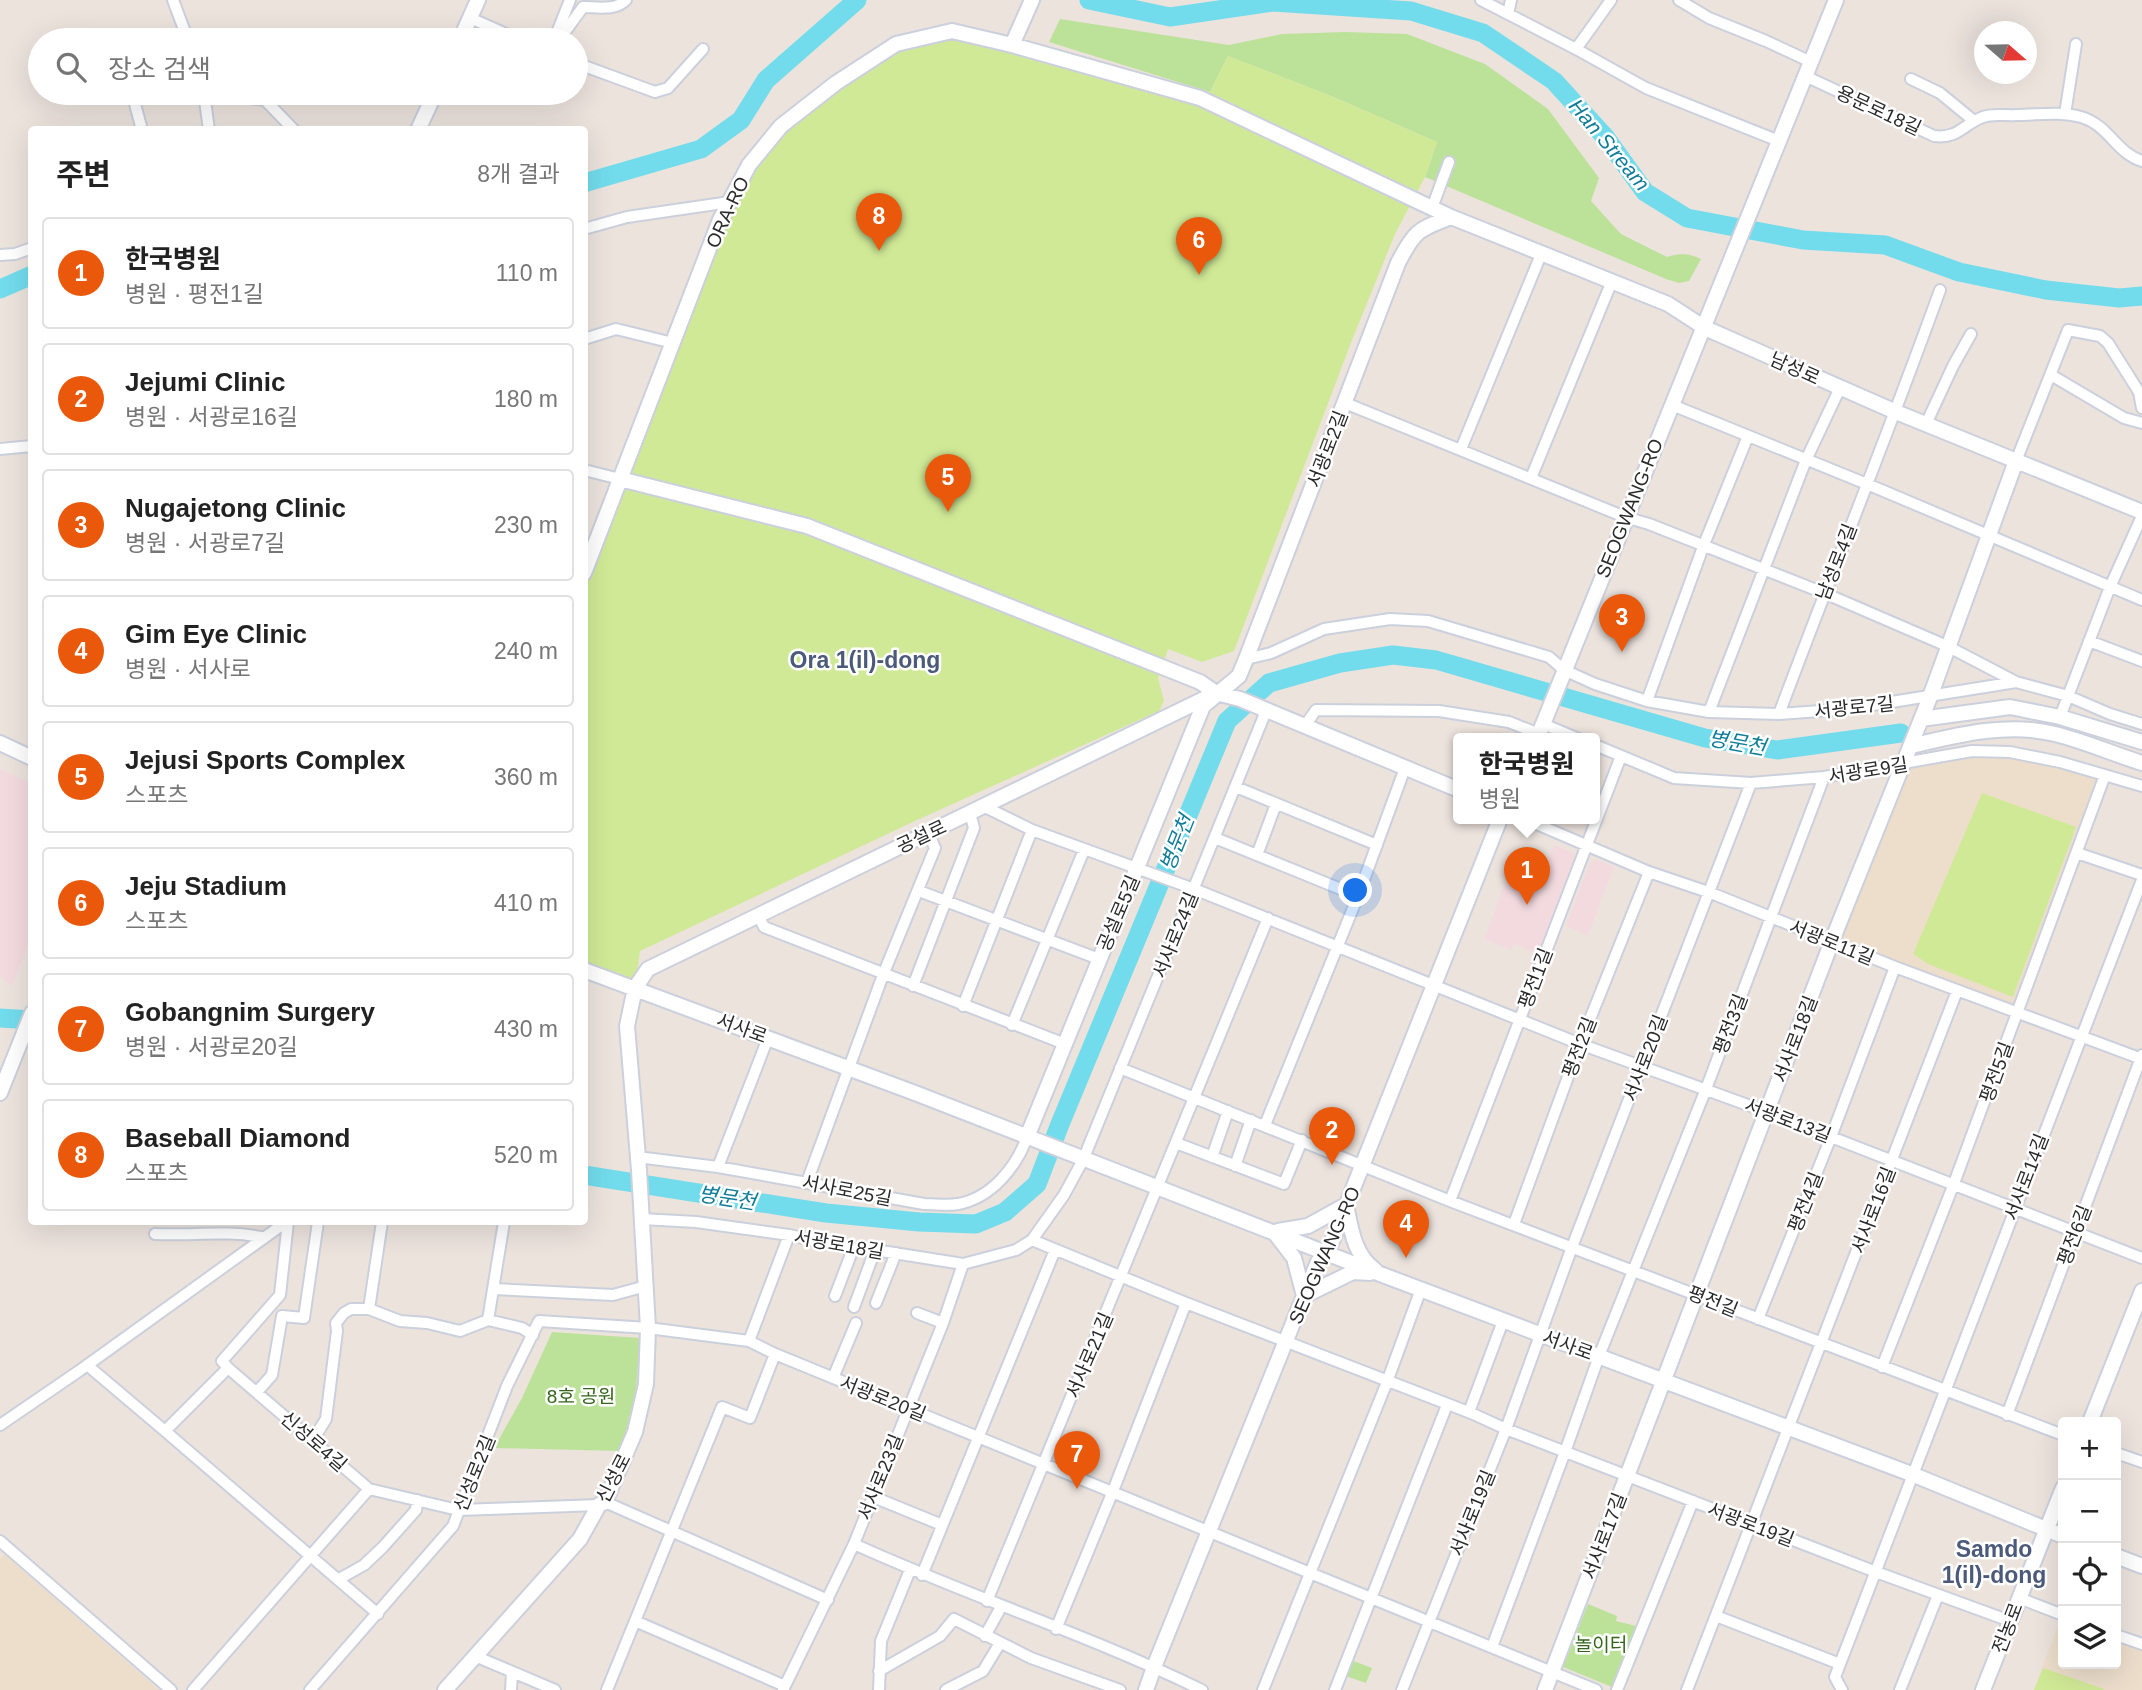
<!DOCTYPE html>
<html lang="ko">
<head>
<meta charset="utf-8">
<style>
  body { margin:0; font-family:Helvetica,"Noto Sans KR",sans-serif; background:#f6f6f6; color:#222 }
  .controls { position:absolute; right:21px; bottom:21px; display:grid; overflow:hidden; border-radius:7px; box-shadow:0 7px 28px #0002 }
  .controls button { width:63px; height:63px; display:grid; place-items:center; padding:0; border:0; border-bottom:2px solid #e0e0e0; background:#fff; color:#222; font:35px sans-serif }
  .compass { position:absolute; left:1974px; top:21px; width:63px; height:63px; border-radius:50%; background:#fff; box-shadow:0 7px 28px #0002; rotate:110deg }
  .you { position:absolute; left:1356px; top:891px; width:24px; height:24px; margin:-18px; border:5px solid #fff; border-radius:50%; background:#1a73e8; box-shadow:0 0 0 10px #1a73e833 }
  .badge { display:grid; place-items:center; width:46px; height:46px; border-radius:50%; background:#ea580c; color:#fff; font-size:23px; font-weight:700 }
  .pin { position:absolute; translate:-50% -58px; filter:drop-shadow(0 2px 4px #0008) }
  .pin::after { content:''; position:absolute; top:37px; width:24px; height:21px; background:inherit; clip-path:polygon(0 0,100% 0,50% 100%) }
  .popup { position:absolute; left:1453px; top:733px; width:147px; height:91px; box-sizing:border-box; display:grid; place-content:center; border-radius:7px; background:#fff; filter:drop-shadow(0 2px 5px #0005); font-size:23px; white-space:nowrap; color:#767676 }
  .popup b { font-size:26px; color:#222 }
  .popup::after { content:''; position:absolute; left:50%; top:100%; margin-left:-14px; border:14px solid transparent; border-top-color:#fff }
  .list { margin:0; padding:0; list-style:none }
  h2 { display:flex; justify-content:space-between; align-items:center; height:91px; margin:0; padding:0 28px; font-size:30px }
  h2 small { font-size:23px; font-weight:400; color:#767676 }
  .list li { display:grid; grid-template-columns:46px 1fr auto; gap:21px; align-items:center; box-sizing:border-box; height:112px; margin:0 14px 14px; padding:0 14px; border:2px solid #e0e0e0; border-radius:7px }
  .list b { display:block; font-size:26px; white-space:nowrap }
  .list p { margin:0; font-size:23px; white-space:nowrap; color:#767676 }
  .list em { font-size:23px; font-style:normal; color:#767676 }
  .icon { flex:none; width:38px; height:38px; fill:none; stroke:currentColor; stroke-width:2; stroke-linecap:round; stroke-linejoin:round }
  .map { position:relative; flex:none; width:2142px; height:1690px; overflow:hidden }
  .search { position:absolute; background:#fff; box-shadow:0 7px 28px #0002; left:28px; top:28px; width:560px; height:77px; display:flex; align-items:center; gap:18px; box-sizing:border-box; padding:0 24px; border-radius:38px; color:#767676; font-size:26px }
  .panel { position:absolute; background:#fff; box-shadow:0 7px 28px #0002; left:28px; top:126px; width:560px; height:1099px; border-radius:7px }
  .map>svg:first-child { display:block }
  .education { fill:#eddecc }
  .medical { fill:#f3dadf }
  .green { fill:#bce29a }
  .pitch { fill:#d0e996 }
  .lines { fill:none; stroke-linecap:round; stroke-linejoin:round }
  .river { stroke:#72dcec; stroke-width:19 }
  .street-casing { stroke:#cbd0dc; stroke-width:14 }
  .secondary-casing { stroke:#cbd0dc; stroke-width:18 }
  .street { stroke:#fff; stroke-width:10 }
  .secondary { stroke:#fff; stroke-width:14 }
  .labels { text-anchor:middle; stroke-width:5; stroke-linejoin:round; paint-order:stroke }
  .street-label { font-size:19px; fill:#2a2a2a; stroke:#fff }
  .park-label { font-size:19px; fill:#35661b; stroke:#fff }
  .water-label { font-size:21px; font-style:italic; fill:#107c99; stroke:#fff }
  .quarter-label { font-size:23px; font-weight:bold; fill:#4b5a7a; stroke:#fff }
</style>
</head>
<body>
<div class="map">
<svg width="2142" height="1690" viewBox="0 0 2142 1690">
  <rect width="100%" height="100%" fill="#ece3dd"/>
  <!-- education -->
  <path class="education" d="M 1972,751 L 2010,752 L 2105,775 L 2018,1012 L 1832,941 L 1903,764 Z
    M 4,1554 L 159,1690 L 0,1690 L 0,1559 Z
    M 2061,1617 L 2063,1618 L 2063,1664 L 2116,1664 L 2116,1638 L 2142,1648 L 2142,1690 L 2034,1690 Z"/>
  <!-- medical -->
  <path class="medical" d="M 0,769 L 31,783 L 31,938 L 12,986 L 0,976 Z
    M 1554,845 L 1574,853 L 1575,860 L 1538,954 L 1514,944 L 1511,950 L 1484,939 L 1514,860 L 1543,870 Z
    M 1595,859 L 1614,867 L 1588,935 L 1566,926 L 1589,865 Z"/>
  <!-- green -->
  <path class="green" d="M 1060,19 L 1229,45 L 1282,34 L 1345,32 L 1407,34 L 1485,64 L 1548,109 L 1599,178 L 1591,201 L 1621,234 L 1667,257 C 1679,253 1690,253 1701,259 L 1689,281 L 1679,283 L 1666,279 L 1425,177 L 1437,142 L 1336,98 L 1228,56 L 1210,92 L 1049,42 Z
    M 552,1332 L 640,1338 L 636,1391 L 621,1451 L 494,1448 L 522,1398 Z
    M 1588,1604 L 1617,1616 L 1616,1621 L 1636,1626 L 1612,1687 L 1563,1667 Z
    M 1351,1660 L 1372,1668 L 1366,1683 L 1346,1676 Z"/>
  <!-- pitch -->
  <path class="pitch" d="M 952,31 L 1200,98 L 1210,92 L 1228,56 L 1336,98 L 1437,142 L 1425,177 L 1395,234 L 1352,340 L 1234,651 L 1202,662 L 1168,649 L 1158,678 L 1164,701 L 1159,711 L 915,821 L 640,951 L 635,988 L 585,970 L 585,579 L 724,212 L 781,126 L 896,44 Z
    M 1982,793 L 2076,827 L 2013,997 L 1928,964 L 1913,954 Z
    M 2043,1668 L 2104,1689 L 2103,1690 L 2034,1690 Z"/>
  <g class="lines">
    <!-- river -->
    <path class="river" d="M 1089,0 L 1170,17 L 1273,2 L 1411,11 L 1483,33 L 1554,81 L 1606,138 L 1645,192 L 1687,218 L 1803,240 L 1885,245 L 1959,272 L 2046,290 L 2119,298 L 2142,296
      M 584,183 L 701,149 L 741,120 L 766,80 L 857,0
      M 0,289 L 32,275
      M 0,1018 L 32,1020
      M 584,1175 L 826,1213 L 919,1222 L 976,1224 L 1005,1212 L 1037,1184 L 1060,1124 L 1227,721 L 1269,683 L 1340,663 L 1393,655 L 1436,660 L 1705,738 L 1777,750 L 1901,733"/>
    <defs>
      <path id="street" d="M 173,0 L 188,40
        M 1481,0 L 1576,49 L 1611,0
        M 1679,0 L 1709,18 L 1766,41 L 1811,62
        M 1508,14 L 1511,0
        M 470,18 L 520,40
        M 554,40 L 570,0
        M 559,40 L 583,7 C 596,7 616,11 626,0
        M 1576,49 L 1646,88 L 1779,141
        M 576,63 L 655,92 L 668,88 L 703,49
        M 1805,76 L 1934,136 C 1959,139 1963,124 1983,117 C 1993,113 2006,116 2016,115 C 2038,115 2059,111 2081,117 C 2109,125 2116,153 2142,161
        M 1911,79 L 1940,93 L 1974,121
        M 132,93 L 142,130
        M 204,93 L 209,130
        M 209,93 L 265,100 L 294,130
        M 2065,114 L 2076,44
        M 1432,208 L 1449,162
        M 584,229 L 627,217 L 730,202
        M 0,255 L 15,254 L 32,248
        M 584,339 L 616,329 L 673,343
        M 2051,375 L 2124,418 L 2142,423
        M 1345,403 L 1625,517 L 1649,524 L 1824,593 L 1947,646 L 2016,682
        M 1672,405 L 1867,484 L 2142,600
        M 1926,424 L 1953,366 L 1971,334
        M 0,449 L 32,446
        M 1461,449 L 1542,252
        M 2016,461 L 2068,330 L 2100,336 L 2108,343 L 2139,392 L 2142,408
        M 584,470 L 620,479
        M 1531,478 L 1612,281
        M 2089,641 L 2142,661
        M 1246,659 L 1271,653 L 1324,629 L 1390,619 L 1428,621 L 1549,657 L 1564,670 L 1595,684 L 1647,701 L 1709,712 L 1779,714 L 1848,709 L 2016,682 L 2068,696 L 2110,714 L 2142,724
        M 1647,701 L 1703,547 L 1748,436
        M 1709,712 L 1806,460 L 1840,388
        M 1779,714 C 1832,572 1889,432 1940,290
        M 2060,717 L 2110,587 L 2142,516
        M 1543,724 L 1579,739
        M 1304,727 L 1316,710 L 1439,711 L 1509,722 L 1539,734
        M 1595,745 L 1674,778 L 1751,783 L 1824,777 L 1972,751 L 2010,752 L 2060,762 L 2142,786
        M 1236,787 L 1377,845
        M 983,806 L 1032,830 L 1194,889 L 1580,1044 L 1767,1112 L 2142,1258
        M 1525,819 L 1649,872 L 1711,893 L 1895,967 L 2142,1059
        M 1215,838 L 1358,896
        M 2077,853 L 2142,875
        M 1257,855 L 1276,804
        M 919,891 L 1099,959
        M 758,915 L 764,927 L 1065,1044
        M 913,986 L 974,828 L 970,813
        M 963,1006 L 1032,830
        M 1012,1025 L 1084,850
        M 1120,1068 L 1450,1201 L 2063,1435
        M 1265,1125 L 1358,896 L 1405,768
        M 1176,1143 L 1284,1184 L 1302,1140
        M 637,1157 L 718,1167 L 924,1204 C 935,1204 947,1206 958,1204 C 991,1198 1016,1168 1027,1137
        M 1212,1157 L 1228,1111
        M 1235,1166 L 1251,1120
        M 718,1167 L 768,1038
        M 807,1182 L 883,975 L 935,848 L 928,832
        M 1450,1201 L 1621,756
        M 642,1219 L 696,1222 L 789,1235 L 853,1249 L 875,1250 L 963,1264 L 1016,1250 L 1032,1240 L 1064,1195 L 1083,1160 L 1266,711
        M 1514,1224 L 1580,1044 L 1649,872
        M 155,1234 C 190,1236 226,1230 261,1237
        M 1032,1240 L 1186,1303 L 1471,1413 L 1506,1429 L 1876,1572 L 2010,1621
        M 494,1289 L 613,1295 L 646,1286
        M 835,1296 L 853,1249
        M 876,1303 L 896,1253
        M 854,1307 L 875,1250
        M 369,1309 L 382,1222
        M 917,1313 L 943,1323
        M 1758,1319 L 1831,1137 L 1895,967
        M 488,1320 L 504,1222
        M 749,1341 L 789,1235
        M 87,1365 L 165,1431 L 228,1368 L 369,1489 L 458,1510 L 599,1505
        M 1882,1367 L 1953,1186 L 2105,775
        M 228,1368 L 222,1361 L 280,1295 L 288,1222
        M 833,1378 L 856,1323
        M 257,1392 L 272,1375 L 282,1316 L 304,1318 L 318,1222
        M 1469,1412 L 1503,1321
        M 2007,1415 L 2142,1055
        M 0,1425 L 79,1371 L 286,1222
        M 165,1431 L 378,1614
        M 313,1440 L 326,1419 L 337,1331 L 336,1323 L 344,1313 L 351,1309 L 369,1309 L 400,1321 L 427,1323 L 460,1331 L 488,1320 L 522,1328 L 533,1335
        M 2116,1453 L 2142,1462
        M 871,1496 L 942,1525
        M 605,1502 L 828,1600
        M 0,1541 L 171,1690
        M 854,1544 C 968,1596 1089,1635 1202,1690
        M 922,1575 L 1055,1250
        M 339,1579 L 364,1565 L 383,1547 L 416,1510 L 417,1500
        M 2019,1598 L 2063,1615
        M 987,1601 L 1268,918
        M 1716,1616 L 1840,1664
        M 635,1621 L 785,1686
        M 1056,1629 L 1113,1491 L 1186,1303
        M 2116,1635 L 2142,1644
        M 985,1636 L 1001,1607
        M 1492,1647 L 1565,1452 L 1599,1356 L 1706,1089 L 1824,777
        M 475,1656 L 555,1690
        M 879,1671 L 940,1636 L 954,1619 L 1031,1658 L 1120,1690
        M 193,1690 L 369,1489
        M 310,1690 L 453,1526 L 507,1386 L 539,1321 L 648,1328 L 749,1341 L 775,1354 L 1596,1690
        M 511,1690 L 512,1672
        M 607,1690 L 722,1407 L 750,1418 L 775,1354
        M 783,1690 L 854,1544 L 943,1323 L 963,1264
        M 879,1690 L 881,1641 L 910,1570
        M 946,1690 L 983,1671 L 1000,1643
        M 1263,1690 L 1387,1382 L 1421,1289
        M 1335,1690 L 1447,1405
        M 1402,1690 L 1506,1429 L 1572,1247 L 1751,783
        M 1617,1690 L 1693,1501
        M 1687,1690 L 1957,991
        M 1842,1690 L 1835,1677 L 2142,880
        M 1900,1690 L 1938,1595"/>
      <path id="secondary" d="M 460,40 L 478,0
        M 1012,45 L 1032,0
        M 418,130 L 435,93
        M 620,479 L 807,526 L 1200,682 L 1216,693
        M 584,573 L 720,220 L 749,165 L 781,126 L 836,83 L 896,44 L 952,31 L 1012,45 L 1200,98 L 1451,217 L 1668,304 L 1705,328 L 1896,412 L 2142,512
        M 1921,719 L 2010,707 L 2060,717 L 2142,742
        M 1537,739 L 1836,0
        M 0,743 L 32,758
        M 1911,746 C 1957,735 2007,722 2055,734 C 2084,741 2113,754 2142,763
        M 584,970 L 915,1093 L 1380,1274 L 1914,1475 L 2063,1536
        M 0,1093 L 32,1013
        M 1027,1137 L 1203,706 L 1239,676 L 1246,659 L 1398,263 C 1415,230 1418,230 1451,217
        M 1278,1231 L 1308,1226 L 1346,1205 C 1351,1229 1354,1255 1375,1270
        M 1274,1232 L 1294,1258 L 1304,1296 L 1353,1272 L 1370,1273
        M 2090,1422 L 2142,1291
        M 2116,1556 L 2142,1566
        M 445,1690 L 580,1539 L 599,1505 L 605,1502 L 635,1432 L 646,1384 L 648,1328 L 639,1170 L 627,1026 L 635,988 L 648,969 L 1216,693 L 1240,699 L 1459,790
        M 1146,1690 L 1154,1667 L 1304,1296 L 1318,1262 L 1326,1253 L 1333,1239 L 1500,819
        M 1545,1690 L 1832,941 L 1930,697 L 2016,461
        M 1983,1690 L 2063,1488"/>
    </defs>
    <!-- street casing -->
    <use href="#street" class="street-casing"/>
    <!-- secondary casing -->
    <use href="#secondary" class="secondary-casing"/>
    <!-- street -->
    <use href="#street" class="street"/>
    <!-- secondary -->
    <use href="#secondary" class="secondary"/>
  </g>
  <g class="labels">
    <!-- street labels -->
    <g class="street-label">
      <text transform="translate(1879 110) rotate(25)" y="7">용문로18길</text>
      <text transform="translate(727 212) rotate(-65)" y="7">ORA-RO</text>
      <text transform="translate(1795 368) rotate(24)" y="7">남성로</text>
      <text transform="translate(1327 449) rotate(-69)" y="7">서광로2길</text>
      <text transform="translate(1629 508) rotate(-68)" y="7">SEOGWANG-RO</text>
      <text transform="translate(1836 562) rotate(-69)" y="7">남성로4길</text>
      <text transform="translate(1854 707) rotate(-6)" y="7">서광로7길</text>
      <text transform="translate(1868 770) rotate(-9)" y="7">서광로9길</text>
      <text transform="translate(921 836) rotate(-25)" y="7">공설로</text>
      <text transform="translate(1118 913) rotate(-67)" y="7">공설로5길</text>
      <text transform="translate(1175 935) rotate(-68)" y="7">서사로24길</text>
      <text transform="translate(1832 942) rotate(22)" y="7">서광로11길</text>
      <text transform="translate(1535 978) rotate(-69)" y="7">평전1길</text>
      <text transform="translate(1730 1024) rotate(-69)" y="7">평전3길</text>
      <text transform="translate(742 1028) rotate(20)" y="7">서사로</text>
      <text transform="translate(1795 1039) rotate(-69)" y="7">서사로18길</text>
      <text transform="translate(1579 1047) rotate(-69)" y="7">평전2길</text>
      <text transform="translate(1645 1058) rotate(-69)" y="7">서사로20길</text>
      <text transform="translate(1996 1072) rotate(-70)" y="7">평전5길</text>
      <text transform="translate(1788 1120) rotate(21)" y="7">서광로13길</text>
      <text transform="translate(2026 1177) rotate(-69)" y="7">서사로14길</text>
      <text transform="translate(847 1190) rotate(11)" y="7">서사로25길</text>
      <text transform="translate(1805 1202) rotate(-68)" y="7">평전4길</text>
      <text transform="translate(1873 1210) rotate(-69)" y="7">서사로16길</text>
      <text transform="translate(2074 1235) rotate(-69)" y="7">평전6길</text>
      <text transform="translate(839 1244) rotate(10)" y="7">서광로18길</text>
      <text transform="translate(1324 1255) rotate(-66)" y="7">SEOGWANG-RO</text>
      <text transform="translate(1713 1301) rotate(22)" y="7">평전길</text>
      <text transform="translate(1568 1345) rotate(20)" y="7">서사로</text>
      <text transform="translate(1089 1355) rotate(-67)" y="7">서사로21길</text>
      <text transform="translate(883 1398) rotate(22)" y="7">서광로20길</text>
      <text transform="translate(314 1441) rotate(41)" y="7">신성로4길</text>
      <text transform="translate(474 1473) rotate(-68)" y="7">신성로2길</text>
      <text transform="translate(880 1477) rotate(-68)" y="7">서사로23길</text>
      <text transform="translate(613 1478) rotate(-63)" y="7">신성로</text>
      <text transform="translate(1472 1513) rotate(-68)" y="7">서사로19길</text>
      <text transform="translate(1751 1524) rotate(21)" y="7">서광로19길</text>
      <text transform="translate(1604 1536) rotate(-69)" y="7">서사로17길</text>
      <text transform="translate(2007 1628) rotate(-69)" y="7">전농로</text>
    </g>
    <!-- park labels -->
    <g class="park-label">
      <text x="581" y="1403">8호 공원</text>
      <text x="1601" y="1651">놀이터</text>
    </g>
    <!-- water labels -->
    <g class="water-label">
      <text transform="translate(1609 145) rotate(50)" y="7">Han Stream</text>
      <text transform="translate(1737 743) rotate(10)" y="7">병문천</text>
      <text transform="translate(1177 843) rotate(-68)" y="7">병문천</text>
      <text transform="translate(727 1198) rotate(9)" y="7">병문천</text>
    </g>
    <!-- quarter labels -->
    <g class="quarter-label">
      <text x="865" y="668">Ora 1(il)-dong</text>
      <text x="1994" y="1557">Samdo<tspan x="1994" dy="26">1(il)-dong</tspan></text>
    </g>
  </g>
</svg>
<div class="controls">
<button>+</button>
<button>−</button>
<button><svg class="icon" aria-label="locate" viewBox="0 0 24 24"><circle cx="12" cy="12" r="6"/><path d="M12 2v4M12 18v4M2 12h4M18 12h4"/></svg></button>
<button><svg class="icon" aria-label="layers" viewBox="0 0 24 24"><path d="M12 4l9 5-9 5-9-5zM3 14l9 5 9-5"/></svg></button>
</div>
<svg class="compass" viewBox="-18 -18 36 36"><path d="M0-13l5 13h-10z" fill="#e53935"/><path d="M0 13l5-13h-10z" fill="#767676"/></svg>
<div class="you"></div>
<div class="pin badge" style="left:1527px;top:905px">1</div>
<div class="popup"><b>한국병원</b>병원</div>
<div class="pin badge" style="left:1332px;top:1165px">2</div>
<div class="pin badge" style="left:1622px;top:652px">3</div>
<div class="pin badge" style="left:1406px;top:1258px">4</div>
<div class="pin badge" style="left:948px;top:512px">5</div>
<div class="pin badge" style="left:1199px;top:275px">6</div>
<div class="pin badge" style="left:1077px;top:1489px">7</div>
<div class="pin badge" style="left:879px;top:251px">8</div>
<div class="search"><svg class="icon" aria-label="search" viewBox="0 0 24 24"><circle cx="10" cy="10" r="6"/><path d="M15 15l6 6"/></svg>장소 검색</div>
<section class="panel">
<h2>주변<small>8개 결과</small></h2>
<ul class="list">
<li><span class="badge">1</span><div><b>한국병원</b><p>병원 · 평전1길</p></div><em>110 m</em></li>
<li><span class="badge">2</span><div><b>Jejumi Clinic</b><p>병원 · 서광로16길</p></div><em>180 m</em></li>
<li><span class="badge">3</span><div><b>Nugajetong Clinic</b><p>병원 · 서광로7길</p></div><em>230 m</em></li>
<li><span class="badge">4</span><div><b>Gim Eye Clinic</b><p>병원 · 서사로</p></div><em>240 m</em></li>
<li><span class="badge">5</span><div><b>Jejusi Sports Complex</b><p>스포츠</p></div><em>360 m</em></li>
<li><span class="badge">6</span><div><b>Jeju Stadium</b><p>스포츠</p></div><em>410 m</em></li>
<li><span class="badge">7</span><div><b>Gobangnim Surgery</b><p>병원 · 서광로20길</p></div><em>430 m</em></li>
<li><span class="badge">8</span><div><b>Baseball Diamond</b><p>스포츠</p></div><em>520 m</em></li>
</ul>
</section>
</div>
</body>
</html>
